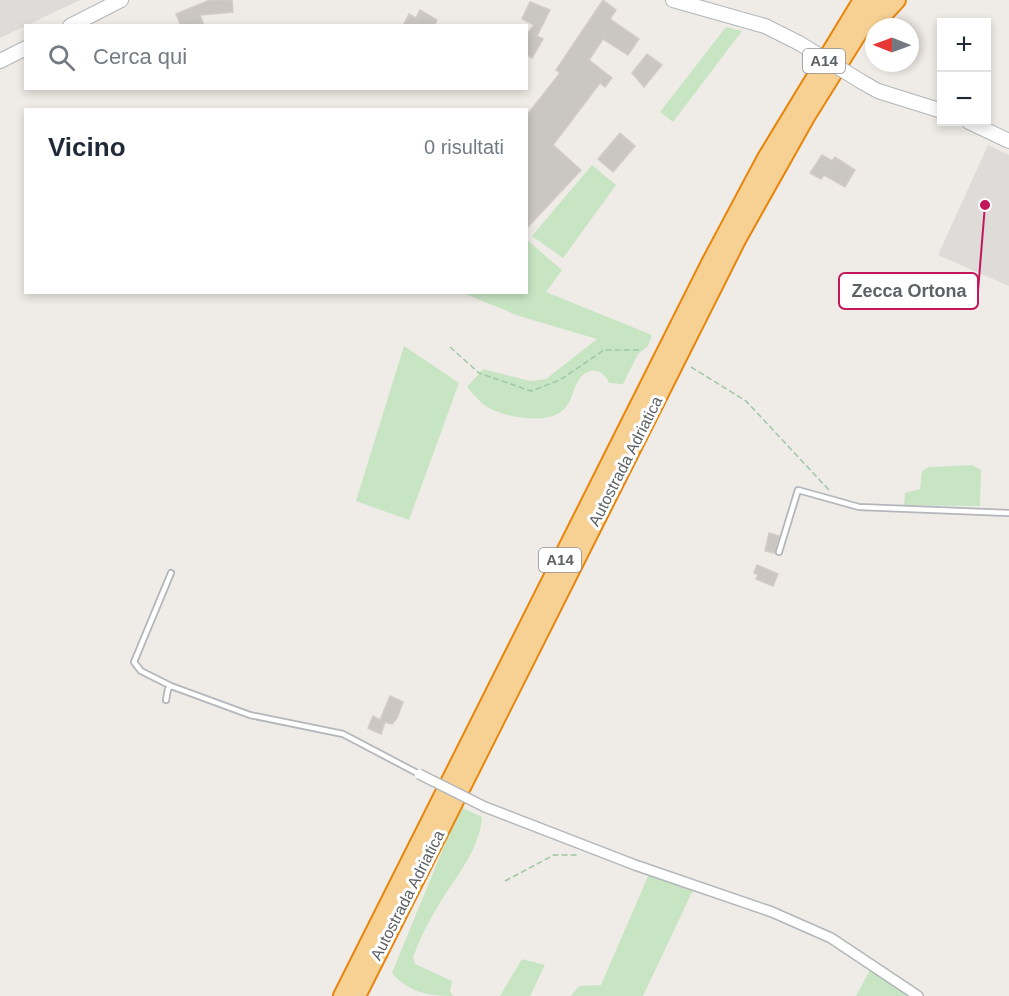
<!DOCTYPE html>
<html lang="it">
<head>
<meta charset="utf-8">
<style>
  body { margin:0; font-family:Arial,sans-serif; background:#f2f2f3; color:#1f2937 }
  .controls { position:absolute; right:18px; top:18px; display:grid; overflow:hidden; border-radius:0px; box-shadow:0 3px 9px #0003 }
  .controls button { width:54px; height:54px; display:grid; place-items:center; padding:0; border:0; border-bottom:2px solid #e0e1e3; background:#fff; color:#1f2937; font:30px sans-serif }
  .compass { position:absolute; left:865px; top:18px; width:54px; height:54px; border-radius:50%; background:#fff; box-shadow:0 3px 9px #0003; rotate:271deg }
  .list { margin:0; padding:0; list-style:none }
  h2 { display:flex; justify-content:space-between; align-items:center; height:78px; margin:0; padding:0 24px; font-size:26px }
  h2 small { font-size:20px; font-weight:400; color:#747a83 }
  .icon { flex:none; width:33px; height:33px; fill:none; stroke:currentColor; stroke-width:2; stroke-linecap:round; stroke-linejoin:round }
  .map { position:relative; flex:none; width:1009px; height:996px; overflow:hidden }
  .search { position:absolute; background:#fff; box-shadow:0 3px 9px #0003; left:24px; top:24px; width:504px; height:66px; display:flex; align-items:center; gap:15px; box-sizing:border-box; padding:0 21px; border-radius:0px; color:#747a83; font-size:22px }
  .panel { position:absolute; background:#fff; box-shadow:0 3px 9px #0003; left:24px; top:108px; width:504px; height:186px; border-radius:0px }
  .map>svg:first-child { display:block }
  .industrial { fill:#dedbd8 }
  .green { fill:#c8e5c3 }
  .building { fill:#cac6c2; stroke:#d3ccc4; stroke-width:1.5 }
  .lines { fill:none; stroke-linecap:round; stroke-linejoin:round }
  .lane-casing { stroke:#b3b6ba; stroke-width:8 }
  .street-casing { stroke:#b3b6ba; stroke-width:12 }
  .secondary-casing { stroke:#b2b6b9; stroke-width:16 }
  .highway-casing { stroke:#e8860c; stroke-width:20 }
  .path { stroke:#9ec8a4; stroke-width:1.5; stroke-dasharray:6 3; stroke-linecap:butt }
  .lane { stroke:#fff; stroke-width:4.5 }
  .street { stroke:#fff; stroke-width:9 }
  .secondary { stroke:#fff; stroke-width:14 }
  .highway { stroke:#f7d194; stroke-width:16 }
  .street-bridge-casing { stroke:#b3b6ba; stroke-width:12; stroke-linecap:butt }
  .secondary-bridge-casing { stroke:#b2b6b9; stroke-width:16; stroke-linecap:butt }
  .street-bridge { stroke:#fff; stroke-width:9 }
  .secondary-bridge { stroke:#fff; stroke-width:14 }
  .labels { text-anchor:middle; stroke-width:6; stroke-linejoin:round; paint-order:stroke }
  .shield { fill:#fff; stroke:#8e9193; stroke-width:1.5 }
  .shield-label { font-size:15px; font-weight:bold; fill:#5d6265 }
  .street-label { font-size:16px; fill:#5d6265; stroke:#fff }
  .leader { fill:none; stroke:#c2185b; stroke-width:2 }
  .callout-dot { fill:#c2185b; stroke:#fff; stroke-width:2 }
  .callout { fill:#fff; stroke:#c2185b; stroke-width:2 }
  .callout-label { font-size:18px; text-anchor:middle; font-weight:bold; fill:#5d6265 }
</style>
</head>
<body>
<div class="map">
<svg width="1009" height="996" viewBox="0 0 1009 996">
  <rect width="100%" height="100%" fill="#efebe6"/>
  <!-- industrial -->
  <path class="industrial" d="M 0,0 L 80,0 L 0,38 Z
    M 988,145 L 1009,155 L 1009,286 L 938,255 Z"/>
  <!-- green -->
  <path class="green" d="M 726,27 L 742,31 L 673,122 L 660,112 Z
    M 592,165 L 616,185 L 563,258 L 532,236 Z
    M 527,240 L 562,270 L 546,292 L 652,335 L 648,346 L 638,354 L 623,384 L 609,383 C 604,370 590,366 580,378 C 572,388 573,405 559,413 C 541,424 505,417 487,407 C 480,402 473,394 467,387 L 483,369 L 530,381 L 546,379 L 597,339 L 519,316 L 463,293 L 526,292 Z
    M 404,346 L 459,383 L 409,520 L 356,501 Z
    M 972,465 L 981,470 L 980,506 L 904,505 L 905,493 L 920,489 L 922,471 L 929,467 Z
    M 460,807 L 482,817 C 480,850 454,879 438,906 C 428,922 420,939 413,957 L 415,964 L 452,981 L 450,991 L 453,996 C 429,996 408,992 392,973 Z
    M 649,874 L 694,888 L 643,996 L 571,996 L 579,986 L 601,985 Z
    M 522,959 L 545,965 L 530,996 L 500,996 Z
    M 870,970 L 909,996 L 856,996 Z"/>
  <!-- building -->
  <path class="building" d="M 210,0 L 232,0 L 233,12 L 200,15 L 204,26 L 181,26 L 176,14 Z
    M 603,0 L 616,10 L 610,19 L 639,39 L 628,55 L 603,39 L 589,60 L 612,78 L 605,87 L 600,83 L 553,145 L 581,170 L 526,229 L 526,116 L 560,73 L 556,70 Z
    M 530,2 L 550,10 L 537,36 L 543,39 L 532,58 L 526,54 L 526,36 L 534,25 L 522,19 Z
    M 420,10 L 437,20 L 434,26 L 403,26 L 409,14 L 416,18 Z
    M 647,54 L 662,65 L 644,87 L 632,73 Z
    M 620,133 L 635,146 L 613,172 L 598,159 Z
    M 822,155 L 832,161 L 835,157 L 855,170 L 845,187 L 824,175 L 821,179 L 810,173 Z
    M 769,533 L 779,536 L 775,553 L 765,551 Z
    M 757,565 L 778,574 L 773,586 L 756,579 L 758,575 L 754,573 Z
    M 390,696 L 403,702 L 397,718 L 392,724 L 385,722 L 381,734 L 368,728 L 373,716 L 380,720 Z"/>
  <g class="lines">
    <defs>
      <path id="lane" d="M 779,552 L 798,490 L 859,507 L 1009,513
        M 171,573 L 134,662 L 141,671 L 171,686
        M 166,700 L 168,689 L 171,686 L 250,715 L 343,734 L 419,774"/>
      <path id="street" d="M 485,807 L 635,865 L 772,912 L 831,938 L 918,996"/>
      <path id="secondary" d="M 673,0 L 765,26 L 799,43
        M 70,26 L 121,0
        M 0,61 L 26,48
        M 862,82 L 878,91 L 942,111
        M 969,122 L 1009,141"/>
      <path id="highway" d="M 873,26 L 897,0
        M 342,996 L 710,263 L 766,158 L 862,0
        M 357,996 L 738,238 L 806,117 L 879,0"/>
    </defs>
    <!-- lane casing -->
    <use href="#lane" class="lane-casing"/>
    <!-- street casing -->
    <use href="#street" class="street-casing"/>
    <!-- secondary casing -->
    <use href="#secondary" class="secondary-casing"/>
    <!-- highway casing -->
    <use href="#highway" class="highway-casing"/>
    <!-- path -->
    <path class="path" d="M 450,347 L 479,373 L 531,391 L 560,380 L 604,350 L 639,350
      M 691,367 L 746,401 L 829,490
      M 505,881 L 554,855 L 579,855"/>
    <!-- lane -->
    <use href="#lane" class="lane"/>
    <!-- street -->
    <use href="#street" class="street"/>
    <!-- secondary -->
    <use href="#secondary" class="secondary"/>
    <!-- highway -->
    <use href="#highway" class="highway"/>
    <defs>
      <path id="street-bridge" d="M 419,774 L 485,807"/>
      <path id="secondary-bridge" d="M 799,43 L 862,82"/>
    </defs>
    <!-- street-bridge casing -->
    <use href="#street-bridge" class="street-bridge-casing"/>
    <!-- secondary-bridge casing -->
    <use href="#secondary-bridge" class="secondary-bridge-casing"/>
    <!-- street-bridge -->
    <use href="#street-bridge" class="street-bridge"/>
    <!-- secondary-bridge -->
    <use href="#secondary-bridge" class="secondary-bridge"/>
  </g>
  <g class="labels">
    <!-- shield labels -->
    <g class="shield">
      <rect x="803" y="49" width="42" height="24" rx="4.5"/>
      <rect x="539" y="548" width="42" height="24" rx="4.5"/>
    </g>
    <g class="shield-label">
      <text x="824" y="66">A14</text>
      <text x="560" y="565">A14</text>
    </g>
    <!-- street labels -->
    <g class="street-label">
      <text transform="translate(625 461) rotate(-63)" y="6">Autostrada Adriatica</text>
      <text transform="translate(407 895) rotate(-63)" y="6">Autostrada Adriatica</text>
    </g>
  </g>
  <!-- callouts -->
  <path class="leader" d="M985 205L978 291"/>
  <circle class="callout-dot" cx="985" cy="205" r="6"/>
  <rect class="callout" x="839" y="273" width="139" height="36" rx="6"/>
  <g class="callout-label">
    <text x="909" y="297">Zecca Ortona</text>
  </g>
</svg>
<div class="controls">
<button>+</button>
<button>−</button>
</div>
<svg class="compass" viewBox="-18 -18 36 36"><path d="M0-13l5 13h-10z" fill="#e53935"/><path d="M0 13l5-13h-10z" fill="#747a83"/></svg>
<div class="search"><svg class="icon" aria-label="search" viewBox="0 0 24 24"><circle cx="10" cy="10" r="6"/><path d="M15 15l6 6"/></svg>Cerca qui</div>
<section class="panel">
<h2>Vicino<small>0 risultati</small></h2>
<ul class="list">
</ul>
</section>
</div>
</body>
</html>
